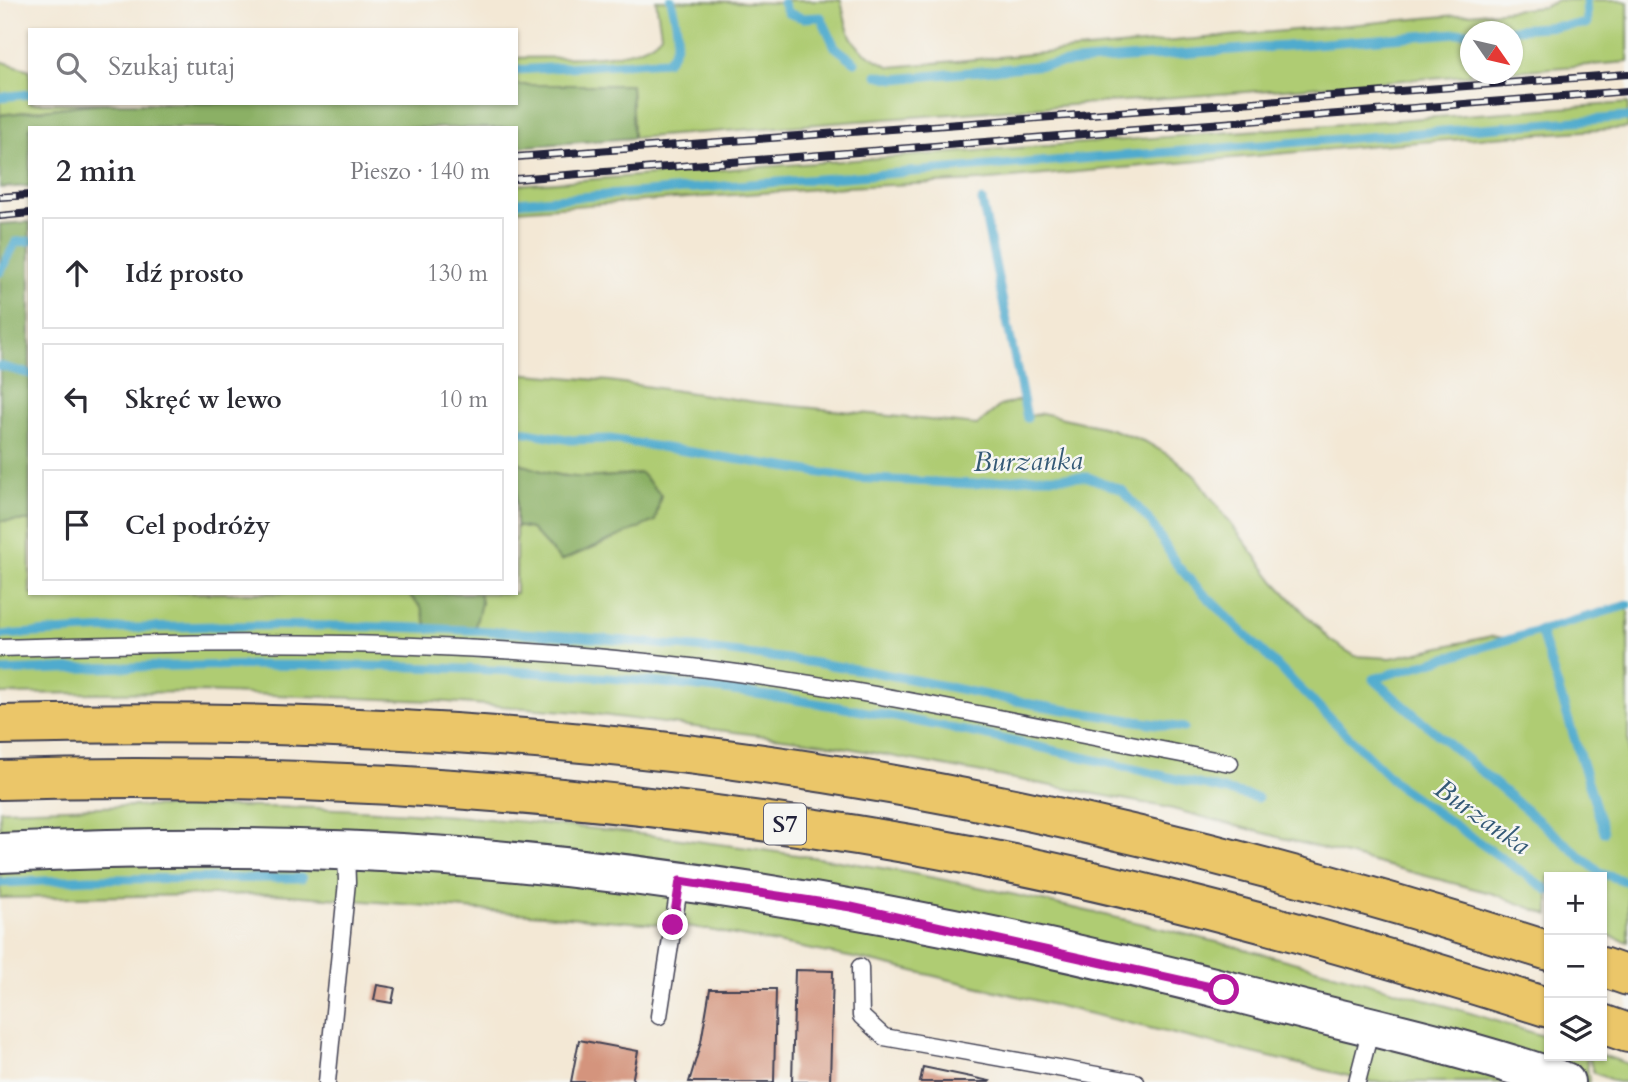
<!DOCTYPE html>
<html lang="pl">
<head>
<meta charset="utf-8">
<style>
  body { margin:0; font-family:Cardo,serif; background:#f7f7f7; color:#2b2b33 }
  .controls { position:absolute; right:21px; bottom:21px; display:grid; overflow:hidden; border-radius:0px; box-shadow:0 2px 5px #0004 }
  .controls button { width:63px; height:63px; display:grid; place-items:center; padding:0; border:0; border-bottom:2px solid #e1e1e2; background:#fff; color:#2b2b33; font:35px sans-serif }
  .compass { position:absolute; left:1460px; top:21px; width:63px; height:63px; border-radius:50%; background:#fff; box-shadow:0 2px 5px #0004; rotate:124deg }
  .stop { position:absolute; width:21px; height:21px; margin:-16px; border:5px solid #b5179e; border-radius:50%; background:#fff }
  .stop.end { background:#b5179e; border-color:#fff; box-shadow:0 2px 7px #0008 }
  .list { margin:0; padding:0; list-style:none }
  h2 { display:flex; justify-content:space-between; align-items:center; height:91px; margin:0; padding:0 28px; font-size:30px }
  h2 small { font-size:23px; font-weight:400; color:#7c7c81 }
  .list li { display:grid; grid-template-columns:46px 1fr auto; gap:21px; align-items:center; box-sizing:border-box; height:112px; margin:0 14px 14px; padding:0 14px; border:2px solid #e1e1e2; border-radius:0px }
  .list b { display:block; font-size:26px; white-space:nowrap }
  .list em { font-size:23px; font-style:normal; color:#7c7c81 }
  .icon { flex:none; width:38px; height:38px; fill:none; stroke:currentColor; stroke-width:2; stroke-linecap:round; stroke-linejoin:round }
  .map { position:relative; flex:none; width:1628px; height:1082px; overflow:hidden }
  .search { position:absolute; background:#fff; box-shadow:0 2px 5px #0004; left:28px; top:28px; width:490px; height:77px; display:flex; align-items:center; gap:18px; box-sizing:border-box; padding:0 24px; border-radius:0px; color:#7c7c81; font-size:26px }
  .panel { position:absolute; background:#fff; box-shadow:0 2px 5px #0004; left:28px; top:126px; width:490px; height:469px; border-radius:0px }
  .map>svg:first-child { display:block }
  .green { fill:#afcc73; stroke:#687757; stroke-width:2 }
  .forest { fill:#8bb065; stroke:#566950; stroke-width:2 }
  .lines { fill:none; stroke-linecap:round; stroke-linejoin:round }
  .stream { stroke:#50abce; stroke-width:9 }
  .building { fill:#d4947d }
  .service-casing { stroke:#414052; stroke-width:19 }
  .tertiary-casing { stroke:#414052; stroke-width:42 }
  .motorway-casing { stroke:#414052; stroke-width:42 }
  .service { stroke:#fff; stroke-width:16 }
  .tertiary { stroke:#fff; stroke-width:38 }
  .motorway { stroke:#ebc669; stroke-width:38 }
  .rail-casing { stroke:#22223b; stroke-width:8 }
  .rail { stroke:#f6f6f2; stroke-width:5; stroke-dasharray:16; stroke-linecap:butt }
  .route { stroke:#b5179e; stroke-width:9 }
  .labels { text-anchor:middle; stroke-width:5; stroke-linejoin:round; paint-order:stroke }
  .shield { fill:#f6f6f2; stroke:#626272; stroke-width:2 }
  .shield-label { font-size:24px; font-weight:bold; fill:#22223b }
  .water-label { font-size:28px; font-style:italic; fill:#345976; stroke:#f6f6f2 }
</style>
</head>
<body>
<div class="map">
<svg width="1628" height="1082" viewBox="0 0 1628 1082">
  <rect width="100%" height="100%" fill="#f6f6f2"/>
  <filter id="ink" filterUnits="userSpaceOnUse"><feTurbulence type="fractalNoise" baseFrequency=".0143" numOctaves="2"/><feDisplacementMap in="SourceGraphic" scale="14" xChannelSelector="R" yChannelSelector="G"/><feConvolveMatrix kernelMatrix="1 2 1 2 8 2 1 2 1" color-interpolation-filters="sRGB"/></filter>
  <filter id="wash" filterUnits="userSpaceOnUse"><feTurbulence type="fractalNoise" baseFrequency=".00686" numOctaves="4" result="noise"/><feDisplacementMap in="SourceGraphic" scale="28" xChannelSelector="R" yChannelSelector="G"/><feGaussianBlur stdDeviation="1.57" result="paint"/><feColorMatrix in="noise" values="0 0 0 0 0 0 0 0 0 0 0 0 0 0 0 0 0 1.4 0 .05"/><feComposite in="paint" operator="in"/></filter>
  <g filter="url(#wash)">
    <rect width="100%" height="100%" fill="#f3e8d5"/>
    <!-- green -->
    <path class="green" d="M 656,0 L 783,3 L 783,0 L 841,0 C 849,41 852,48 891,67 L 1544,7 L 1559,0 L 1620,0 L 1628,2 L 1628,62 L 1513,71 L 1512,32 L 1470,32 L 1470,74 L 1483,74 L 633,138 L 631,85 L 516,85 L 516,58 C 552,56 640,64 661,34 Z
      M 0,61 L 30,70 L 30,103 L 100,103 L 0,115 Z
      M 1628,103 L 1628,128 L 1376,145 L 978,181 L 846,187 L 516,210 L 516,185 Z
      M 516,373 L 609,381 L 755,402 L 977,425 L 1000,406 L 1023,399 L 1027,417 L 1042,413 L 1111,429 L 1146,442 L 1175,459 L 1195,476 L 1275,582 L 1330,640 L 1355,656 L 1391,658 L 1491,636 L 1511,639 L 1628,605 L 1628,942 L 1602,933 L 1602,877 L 1549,877 L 1549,915 L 1494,894 L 1165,807 L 821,743 L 578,712 L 434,701 L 199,692 L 0,694 L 0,521 L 30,521 L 30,593 L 407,593 L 421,607 L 481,603 L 479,593 L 516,593 L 516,526 L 531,529 L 640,473 C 597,479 557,482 516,461 Z
      M 133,806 C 194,807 254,806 314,808 C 478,814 643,832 804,856 C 895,868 985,888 1074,908 C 1235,944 1393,987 1549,1038 L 1549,1056 L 1586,1056 L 1589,1082 L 1373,1082 L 880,963 L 693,927 L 276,894 L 0,898 L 0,810 Z
      M 1602,1055 L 1628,1064 L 1628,1082 L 1617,1082 L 1594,1073 L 1588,1056 Z"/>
    <!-- forest -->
    <path class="forest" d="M 516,85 L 631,85 L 633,138 L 516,147 L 516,128 L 30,128 L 30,186 L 0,188 L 0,115 L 100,103 L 516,103 Z
      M 30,222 L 30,521 L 0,521 L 0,224 Z
      M 516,461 C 557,482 597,479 641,473 L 661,495 L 655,521 L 561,561 L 531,529 L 516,526 Z
      M 407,593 L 479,593 L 481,603 L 474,631 L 428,630 L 421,607 Z"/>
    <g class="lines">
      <!-- stream -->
      <path class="stream" d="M 783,3 L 788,13 L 803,18 L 821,17 L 835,47 L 855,62
        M 1475,32 L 1587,24 L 1586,0
        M 516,70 L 667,61 C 684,42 676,22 671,0
        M 877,75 L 895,79 L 1088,61 L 1470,32
        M 0,97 L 30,94
        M 982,201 L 1027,418
        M 516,202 L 1628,117
        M 0,272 L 16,242 L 30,241
        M 0,366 L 30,374
        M 516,430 L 571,440 L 610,439 L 853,478 L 973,484 L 1034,477 L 1088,477 L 1122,490 L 1151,522 L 1177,565 L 1192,582 L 1400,787 L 1549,891
        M 1540,630 L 1604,832
        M 0,635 C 278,616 560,625 836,666 C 905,676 973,693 1042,706 C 1089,714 1136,721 1184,728
        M 0,671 C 262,661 530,660 790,699 C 947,723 1103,762 1258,798
        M 1373,679 L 1600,873 L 1628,882
        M 1373,679 L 1628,605
        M 0,883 L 89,879 L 302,878"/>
    </g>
    <g id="blocks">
      <!-- building -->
      <path class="building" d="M 795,970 L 833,971 L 830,1082 L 792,1082 Z
        M 377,985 L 395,988 L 392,1003 L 374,1000 Z
        M 710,989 L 776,989 L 774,1082 L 689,1082 L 701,1042 Z
        M 579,1040 L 638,1051 L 632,1082 L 571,1082 Z
        M 923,1067 L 990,1081 L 989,1082 L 920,1082 Z"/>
    </g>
  </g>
  <g filter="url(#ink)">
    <use href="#blocks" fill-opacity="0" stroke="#414052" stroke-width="2"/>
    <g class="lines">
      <defs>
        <path id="service" d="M 0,648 C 230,640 461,639 691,667 C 872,689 1050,730 1230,763
          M 860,967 L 861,1016 L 884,1037 L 1136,1082
          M 659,1016 L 680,881
          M 327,1082 L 347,882 L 346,851
          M 1357,1082 L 1371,1028"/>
        <path id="tertiary" d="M 0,853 C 149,846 298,845 447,856 C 721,877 991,929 1257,998 C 1359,1025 1465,1046 1565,1082"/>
        <path id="motorway" d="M 0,725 C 230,719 458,727 687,754 C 980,789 1269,861 1549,951
          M 0,780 C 269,772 538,788 804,827 C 1057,863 1307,931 1549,1008
          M 1602,967 L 1628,976
          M 1602,1024 L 1628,1033"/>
      </defs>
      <!-- service casing -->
      <use href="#service" class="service-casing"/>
      <!-- tertiary casing -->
      <use href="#tertiary" class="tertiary-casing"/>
      <!-- motorway casing -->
      <use href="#motorway" class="motorway-casing"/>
      <!-- service -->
      <use href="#service" class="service"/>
      <!-- tertiary -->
      <use href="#tertiary" class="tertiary"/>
      <!-- motorway -->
      <use href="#motorway" class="motorway"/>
      <defs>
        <path id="rail" d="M 516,157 L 1628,74
          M 516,179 L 1628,91
          M 0,197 L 30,195
          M 0,216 L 30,213"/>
      </defs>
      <!-- rail casing -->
      <use href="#rail" class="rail-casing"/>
      <!-- rail -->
      <use href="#rail" class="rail"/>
    </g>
  </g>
  <g class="lines" filter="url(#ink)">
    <!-- route -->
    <path class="route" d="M 673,925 L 680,881 L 851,907 L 1224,990"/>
  </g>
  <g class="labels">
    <!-- shield labels -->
    <rect class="shield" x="764" y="803.5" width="42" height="41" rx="5"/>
    <g class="shield-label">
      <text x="785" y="832">S7</text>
    </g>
    <!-- water labels -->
    <g class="water-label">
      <text transform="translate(1028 460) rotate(-1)" y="10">Burzanka</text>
      <text transform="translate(1483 816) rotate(35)" y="10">Burzanka</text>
    </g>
  </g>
</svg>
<div class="controls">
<button>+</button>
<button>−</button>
<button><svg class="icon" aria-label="layers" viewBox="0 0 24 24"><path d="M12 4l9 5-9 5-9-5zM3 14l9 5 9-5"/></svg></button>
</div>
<svg class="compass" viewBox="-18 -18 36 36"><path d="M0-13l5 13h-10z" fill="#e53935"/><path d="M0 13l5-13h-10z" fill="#7c7c81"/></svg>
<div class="stop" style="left:1224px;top:990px"></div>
<div class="stop end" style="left:673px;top:925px"></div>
<div class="search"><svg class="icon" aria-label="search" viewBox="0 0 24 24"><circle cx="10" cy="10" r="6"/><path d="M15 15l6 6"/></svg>Szukaj tutaj</div>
<section class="panel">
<h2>2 min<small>Pieszo · 140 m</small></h2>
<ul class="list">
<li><svg class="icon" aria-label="ahead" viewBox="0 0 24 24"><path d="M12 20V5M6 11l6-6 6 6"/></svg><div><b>Idź prosto</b></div><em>130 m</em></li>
<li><svg class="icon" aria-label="left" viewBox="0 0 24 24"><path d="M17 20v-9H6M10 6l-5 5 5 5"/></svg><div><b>Skręć w lewo</b></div><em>10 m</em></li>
<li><svg class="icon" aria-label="arrive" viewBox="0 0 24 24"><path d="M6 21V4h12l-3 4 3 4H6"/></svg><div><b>Cel podróży</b></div></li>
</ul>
</section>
</div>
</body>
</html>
